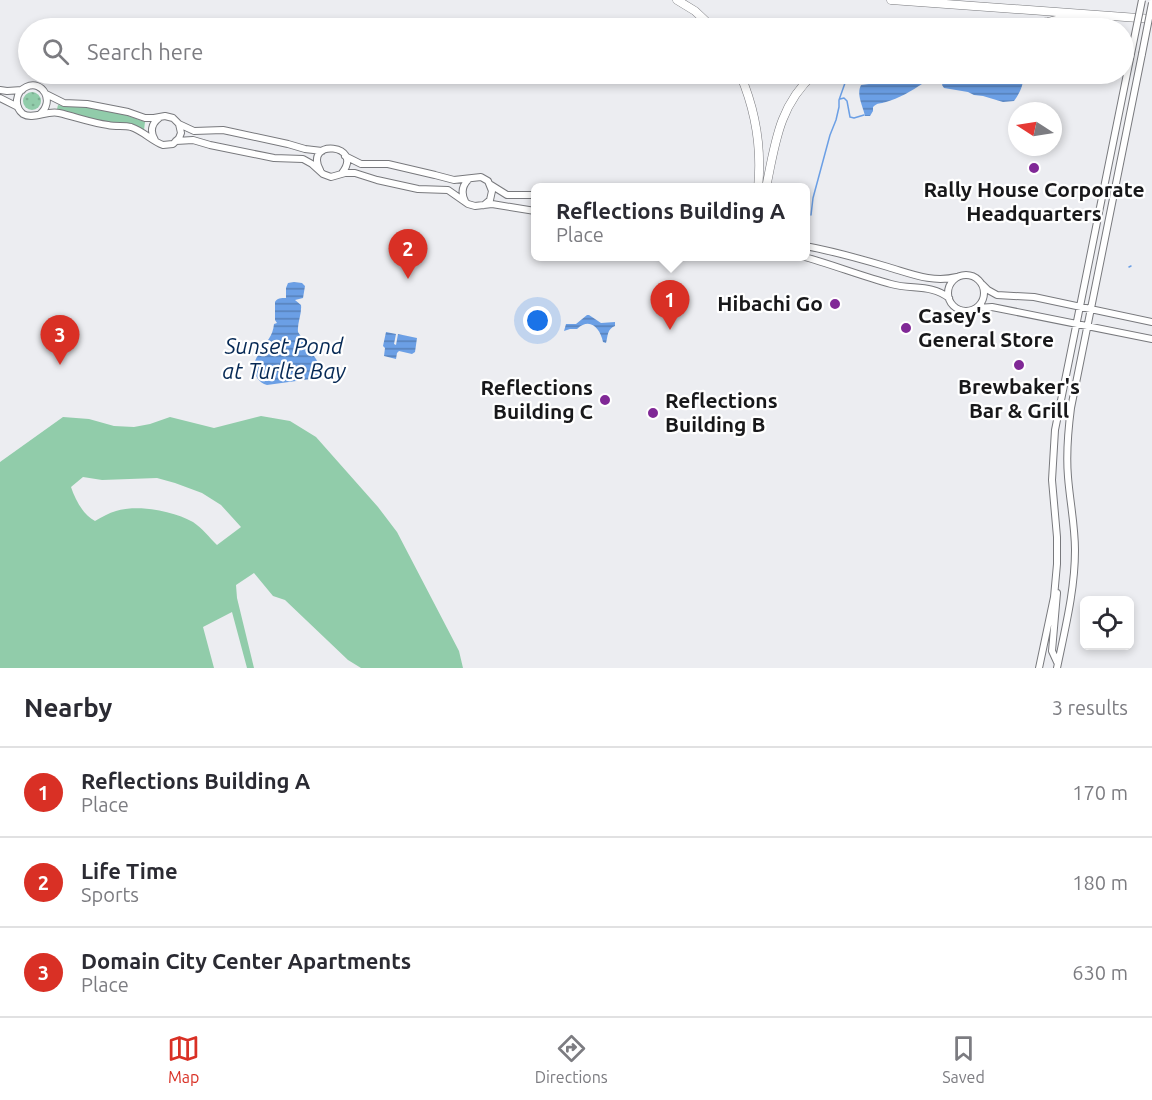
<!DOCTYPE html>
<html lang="en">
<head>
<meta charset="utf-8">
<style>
  body { margin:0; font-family:Ubuntu,sans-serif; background:#f7f7f7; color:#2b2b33 }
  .controls { position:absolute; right:18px; bottom:18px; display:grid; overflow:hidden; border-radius:9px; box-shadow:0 3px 9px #0003 }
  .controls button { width:54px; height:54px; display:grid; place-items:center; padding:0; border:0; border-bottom:2px solid #e1e1e2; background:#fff; color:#2b2b33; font:30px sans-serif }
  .compass { position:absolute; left:1008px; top:102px; width:54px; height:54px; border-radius:50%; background:#fff; box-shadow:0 3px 9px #0003; rotate:282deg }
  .you { position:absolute; left:538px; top:321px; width:21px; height:21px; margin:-15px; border:4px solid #fff; border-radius:50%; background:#1a73e8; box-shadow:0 0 0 9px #1a73e833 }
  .badge { display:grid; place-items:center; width:39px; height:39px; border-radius:50%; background:#d93025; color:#fff; font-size:20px; font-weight:700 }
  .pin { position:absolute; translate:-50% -50px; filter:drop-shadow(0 2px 3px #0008) }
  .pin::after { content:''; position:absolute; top:32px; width:21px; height:18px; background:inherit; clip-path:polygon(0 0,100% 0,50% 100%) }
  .popup { position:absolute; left:531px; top:183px; width:279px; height:78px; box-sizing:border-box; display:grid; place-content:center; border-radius:9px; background:#fff; filter:drop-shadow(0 2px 4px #0005); font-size:20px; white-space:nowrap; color:#7c7c81 }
  .popup b { font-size:22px; color:#2b2b33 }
  .popup::after { content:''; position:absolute; left:50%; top:100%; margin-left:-12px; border:12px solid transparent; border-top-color:#fff }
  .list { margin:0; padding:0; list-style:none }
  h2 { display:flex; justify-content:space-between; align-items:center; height:78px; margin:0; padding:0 24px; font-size:26px }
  h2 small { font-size:20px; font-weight:400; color:#7c7c81 }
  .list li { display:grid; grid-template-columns:39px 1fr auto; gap:18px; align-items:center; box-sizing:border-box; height:90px; padding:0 24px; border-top:2px solid #e1e1e2 }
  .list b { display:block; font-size:22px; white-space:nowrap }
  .list p { margin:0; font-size:20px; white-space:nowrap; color:#7c7c81 }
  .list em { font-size:20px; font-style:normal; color:#7c7c81 }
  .icon { flex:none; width:33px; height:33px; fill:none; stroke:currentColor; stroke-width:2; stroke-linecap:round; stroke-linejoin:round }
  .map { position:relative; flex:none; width:1152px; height:668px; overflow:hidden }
  .search { position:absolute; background:#fff; box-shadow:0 3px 9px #0003; left:18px; right:18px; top:18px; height:66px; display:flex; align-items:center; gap:15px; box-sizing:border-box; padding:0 21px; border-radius:33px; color:#7c7c81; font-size:22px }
  .sheet { height:348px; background:#fff }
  nav { display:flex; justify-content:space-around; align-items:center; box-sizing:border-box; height:84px; border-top:2px solid #e1e1e2; background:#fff; font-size:16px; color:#7c7c81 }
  nav a { display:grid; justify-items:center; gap:3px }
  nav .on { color:#d93025 }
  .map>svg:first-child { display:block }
  .grass { fill:#91ccaa; fill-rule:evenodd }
  .park { fill:url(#park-dots) }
  .water { fill:url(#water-rules) }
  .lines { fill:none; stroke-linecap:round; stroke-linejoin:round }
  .stream { stroke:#6b9fe5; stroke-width:1.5 }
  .major-casing { stroke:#78797d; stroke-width:8 }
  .highway-casing { stroke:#78797d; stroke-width:9 }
  .major { stroke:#fff; stroke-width:6 }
  .highway { stroke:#fff; stroke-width:8 }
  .major-bridge-casing { stroke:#78797d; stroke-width:8; stroke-linecap:butt }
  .major-bridge { stroke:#fff; stroke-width:6 }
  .poi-dot { fill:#802896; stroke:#fff; stroke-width:2 }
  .labels { text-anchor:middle; stroke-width:4.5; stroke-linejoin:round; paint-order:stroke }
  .poi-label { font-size:21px; font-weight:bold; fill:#18181a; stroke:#fff }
  .water-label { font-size:22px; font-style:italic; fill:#062955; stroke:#fff }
</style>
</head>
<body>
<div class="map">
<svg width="1152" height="668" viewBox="0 0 1152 668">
  <defs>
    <pattern id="park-dots" width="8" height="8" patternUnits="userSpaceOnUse" patternTransform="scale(1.5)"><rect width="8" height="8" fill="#91ccaa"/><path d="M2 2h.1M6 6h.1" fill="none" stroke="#7cae92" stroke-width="1.8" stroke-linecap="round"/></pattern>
    <pattern id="water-rules" width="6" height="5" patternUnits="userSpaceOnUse" patternTransform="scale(1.5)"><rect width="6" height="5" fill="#6b9fe5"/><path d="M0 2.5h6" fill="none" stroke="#5781b9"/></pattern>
  </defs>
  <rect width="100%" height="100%" fill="#ecedf1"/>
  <!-- grass -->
  <path class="grass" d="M 58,105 L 68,107 L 85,106 L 123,114 L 145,122 L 144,130 L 131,124 L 108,122 L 75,116 L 57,109 Z
    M 261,416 L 290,421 L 316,437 L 378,507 L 397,532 L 459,651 L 463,668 L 361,668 L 348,660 L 285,600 L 273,596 L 254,573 L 236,585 L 237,598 L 254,668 L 247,668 L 232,612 L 203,627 L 214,668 L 0,668 L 0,462 L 63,417 L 89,419 L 114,426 L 134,427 L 150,424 L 170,417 L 214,428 ZM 83,477 L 102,480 L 157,478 L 175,483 L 202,493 L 221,505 L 241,527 L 217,545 C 209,537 202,528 193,522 C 174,511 137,504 116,511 C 109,513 102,517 95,521 C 83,515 75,499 71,487 Z"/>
  <!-- park -->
  <path class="park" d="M23 101a9 9 0 1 1 18 0a9 9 0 1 1-18 0Z"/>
  <!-- water -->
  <path class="water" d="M 946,74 L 1013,74 L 1023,76 C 1024,84 1020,93 1014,101 L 1003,102 L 983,96 L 974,95 L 968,92 L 944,88 L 942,85 Z
    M 913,81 L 921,81 L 922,84 C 913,90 898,99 886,102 C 880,104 878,102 873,107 L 873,111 L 870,116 L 865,116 C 863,106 856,95 861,85 L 884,82 Z
    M 294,282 L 302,283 L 305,286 L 303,298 L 295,300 L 301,305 C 302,314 297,323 298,332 L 322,368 L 322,374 L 318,378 L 267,385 C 254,382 250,364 259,354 L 259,351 C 266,343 273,336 274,324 L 277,323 L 275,320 L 275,302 C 277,298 281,298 286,298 L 286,288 L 288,283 Z
    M 587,315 L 589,315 L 601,323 L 615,322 L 615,326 C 607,329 608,336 606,343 L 603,342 C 600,328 590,317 577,329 L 570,329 L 564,331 L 566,324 L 576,324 Z
    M 386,332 L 396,334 L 394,344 L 396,345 L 398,334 L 417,338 L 415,352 L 412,354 L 399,351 L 397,353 L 396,359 L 384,356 L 385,348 L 383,346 Z"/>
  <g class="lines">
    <!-- stream -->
    <path class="stream" d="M 922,83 L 933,79 L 943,80
      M 840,99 L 844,98 L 847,101 L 850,117 L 854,118 L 864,115
      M 811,215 L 813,198 L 830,135 L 836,120 L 839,107 L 839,100 L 845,83 L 852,74
      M 1129,267 L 1131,266"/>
    <defs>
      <path id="major" d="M 0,90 L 7,91 L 22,90
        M 0,98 L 18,107
        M 40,114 C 55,102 43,79 26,87 C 15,92 14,107 23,114 C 33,120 47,110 59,113 C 76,117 92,123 108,125 C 116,127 124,125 131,127 C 143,131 152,141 163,145 L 173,144 L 179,138 L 181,133 L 179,124 L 173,118 L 165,116 L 154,118 L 145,118 L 128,112 L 87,104 L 64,103 L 46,94
        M 179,124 L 194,131 L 223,130 L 288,144 L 305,149 L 322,151
        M 155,140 C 150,132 151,124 159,118
        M 176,141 L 193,140 L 210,145 L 274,158 L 303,159 L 312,164 L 323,174 L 331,177 L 345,173 L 355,173 L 377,180 L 418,189 L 448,190 L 468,204 L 475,206 L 492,204 L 535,211
        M 345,156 L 361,164 L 388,164 L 435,175 L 454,180 L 481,177 L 488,181 L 492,191 L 490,200 L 484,205
        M 320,170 C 303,138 365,144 342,173
        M 491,185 L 507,195 L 535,195
        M 465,201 C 461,193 462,186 468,180
        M 805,246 C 833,251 861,259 888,267 C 912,274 932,283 957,277
        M 801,256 C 831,264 861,276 891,284 C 912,290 931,284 949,298
        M948 293a18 18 0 1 1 36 0a18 18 0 1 1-36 0Z
        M 983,285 L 988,290 L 997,295 L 1034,297 L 1152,322
        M 977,308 L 992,307 L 1152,339
        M 1057,593 L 1052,651 L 1057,662
        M 1039,668 L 1054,597 L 1057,564 L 1057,537 L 1052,480 L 1055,430 L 1131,54
        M 1057,668 C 1065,629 1075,590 1075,550 C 1075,526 1070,502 1068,477 C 1066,454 1068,431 1071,408 L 1142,54"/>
      <path id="highway" d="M 677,0 L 695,11 L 713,28
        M 891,0 L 1152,19
        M 1001,28 L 1048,22 L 1079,15
        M 740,74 C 755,109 762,149 758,188
        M 766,188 C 775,144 779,105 814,74"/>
    </defs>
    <!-- major casing -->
    <use href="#major" class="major-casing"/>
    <!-- highway casing -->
    <use href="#highway" class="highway-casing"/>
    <!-- major -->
    <use href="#major" class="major"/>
    <!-- highway -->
    <use href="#highway" class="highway"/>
    <defs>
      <path id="major-bridge" d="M 1131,54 L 1142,0
        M 1142,54 L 1152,3"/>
    </defs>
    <!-- major-bridge casing -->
    <use href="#major-bridge" class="major-bridge-casing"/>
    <!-- major-bridge -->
    <use href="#major-bridge" class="major-bridge"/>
  </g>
  <!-- markers -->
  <g class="poi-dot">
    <circle cx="1034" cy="168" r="6"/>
    <circle cx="835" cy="304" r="6"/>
    <circle cx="906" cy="328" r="6"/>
    <circle cx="1019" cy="365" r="6"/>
    <circle cx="605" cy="400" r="6"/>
    <circle cx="653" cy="413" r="6"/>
  </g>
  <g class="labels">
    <!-- poi labels -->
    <g class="poi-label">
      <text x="1034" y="197">Rally House Corporate<tspan x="1034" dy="24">Headquarters</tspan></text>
      <text x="823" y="311" text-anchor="end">Hibachi Go</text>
      <text x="918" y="323" text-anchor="start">Casey's<tspan x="918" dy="24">General Store</tspan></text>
      <text x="1019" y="394">Brewbaker's<tspan x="1019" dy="24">Bar &amp; Grill</tspan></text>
      <text x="593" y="395" text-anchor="end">Reflections<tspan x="593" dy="24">Building C</tspan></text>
      <text x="665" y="408" text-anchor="start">Reflections<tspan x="665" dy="24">Building B</tspan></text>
    </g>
    <!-- water labels -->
    <g class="water-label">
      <text x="284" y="354">Sunset Pond<tspan x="284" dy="25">at Turlte Bay</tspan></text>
    </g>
  </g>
</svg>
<div class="controls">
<button><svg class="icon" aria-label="locate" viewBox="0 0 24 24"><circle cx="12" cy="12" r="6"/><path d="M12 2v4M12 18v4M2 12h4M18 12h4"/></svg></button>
</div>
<svg class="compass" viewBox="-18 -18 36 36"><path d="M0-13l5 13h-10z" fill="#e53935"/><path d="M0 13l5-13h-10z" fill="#7c7c81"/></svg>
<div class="you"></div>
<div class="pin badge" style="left:670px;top:330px">1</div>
<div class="popup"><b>Reflections Building A</b>Place</div>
<div class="pin badge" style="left:408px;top:279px">2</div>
<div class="pin badge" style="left:60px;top:365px">3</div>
<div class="search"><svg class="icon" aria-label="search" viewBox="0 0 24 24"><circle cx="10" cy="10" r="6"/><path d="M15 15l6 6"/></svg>Search here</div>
</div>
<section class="sheet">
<h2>Nearby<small>3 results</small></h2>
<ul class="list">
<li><span class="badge">1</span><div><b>Reflections Building A</b><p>Place</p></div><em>170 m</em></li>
<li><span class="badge">2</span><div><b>Life Time</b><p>Sports</p></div><em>180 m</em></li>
<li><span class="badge">3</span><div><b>Domain City Center Apartments</b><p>Place</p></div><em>630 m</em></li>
</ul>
</section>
<nav>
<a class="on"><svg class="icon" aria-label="map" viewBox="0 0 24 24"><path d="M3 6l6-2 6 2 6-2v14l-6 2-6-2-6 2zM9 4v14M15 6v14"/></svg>Map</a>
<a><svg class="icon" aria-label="directions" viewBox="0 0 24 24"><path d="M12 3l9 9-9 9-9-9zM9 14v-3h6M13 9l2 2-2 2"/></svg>Directions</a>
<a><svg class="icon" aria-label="saved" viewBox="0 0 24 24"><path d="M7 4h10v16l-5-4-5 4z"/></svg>Saved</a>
</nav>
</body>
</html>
